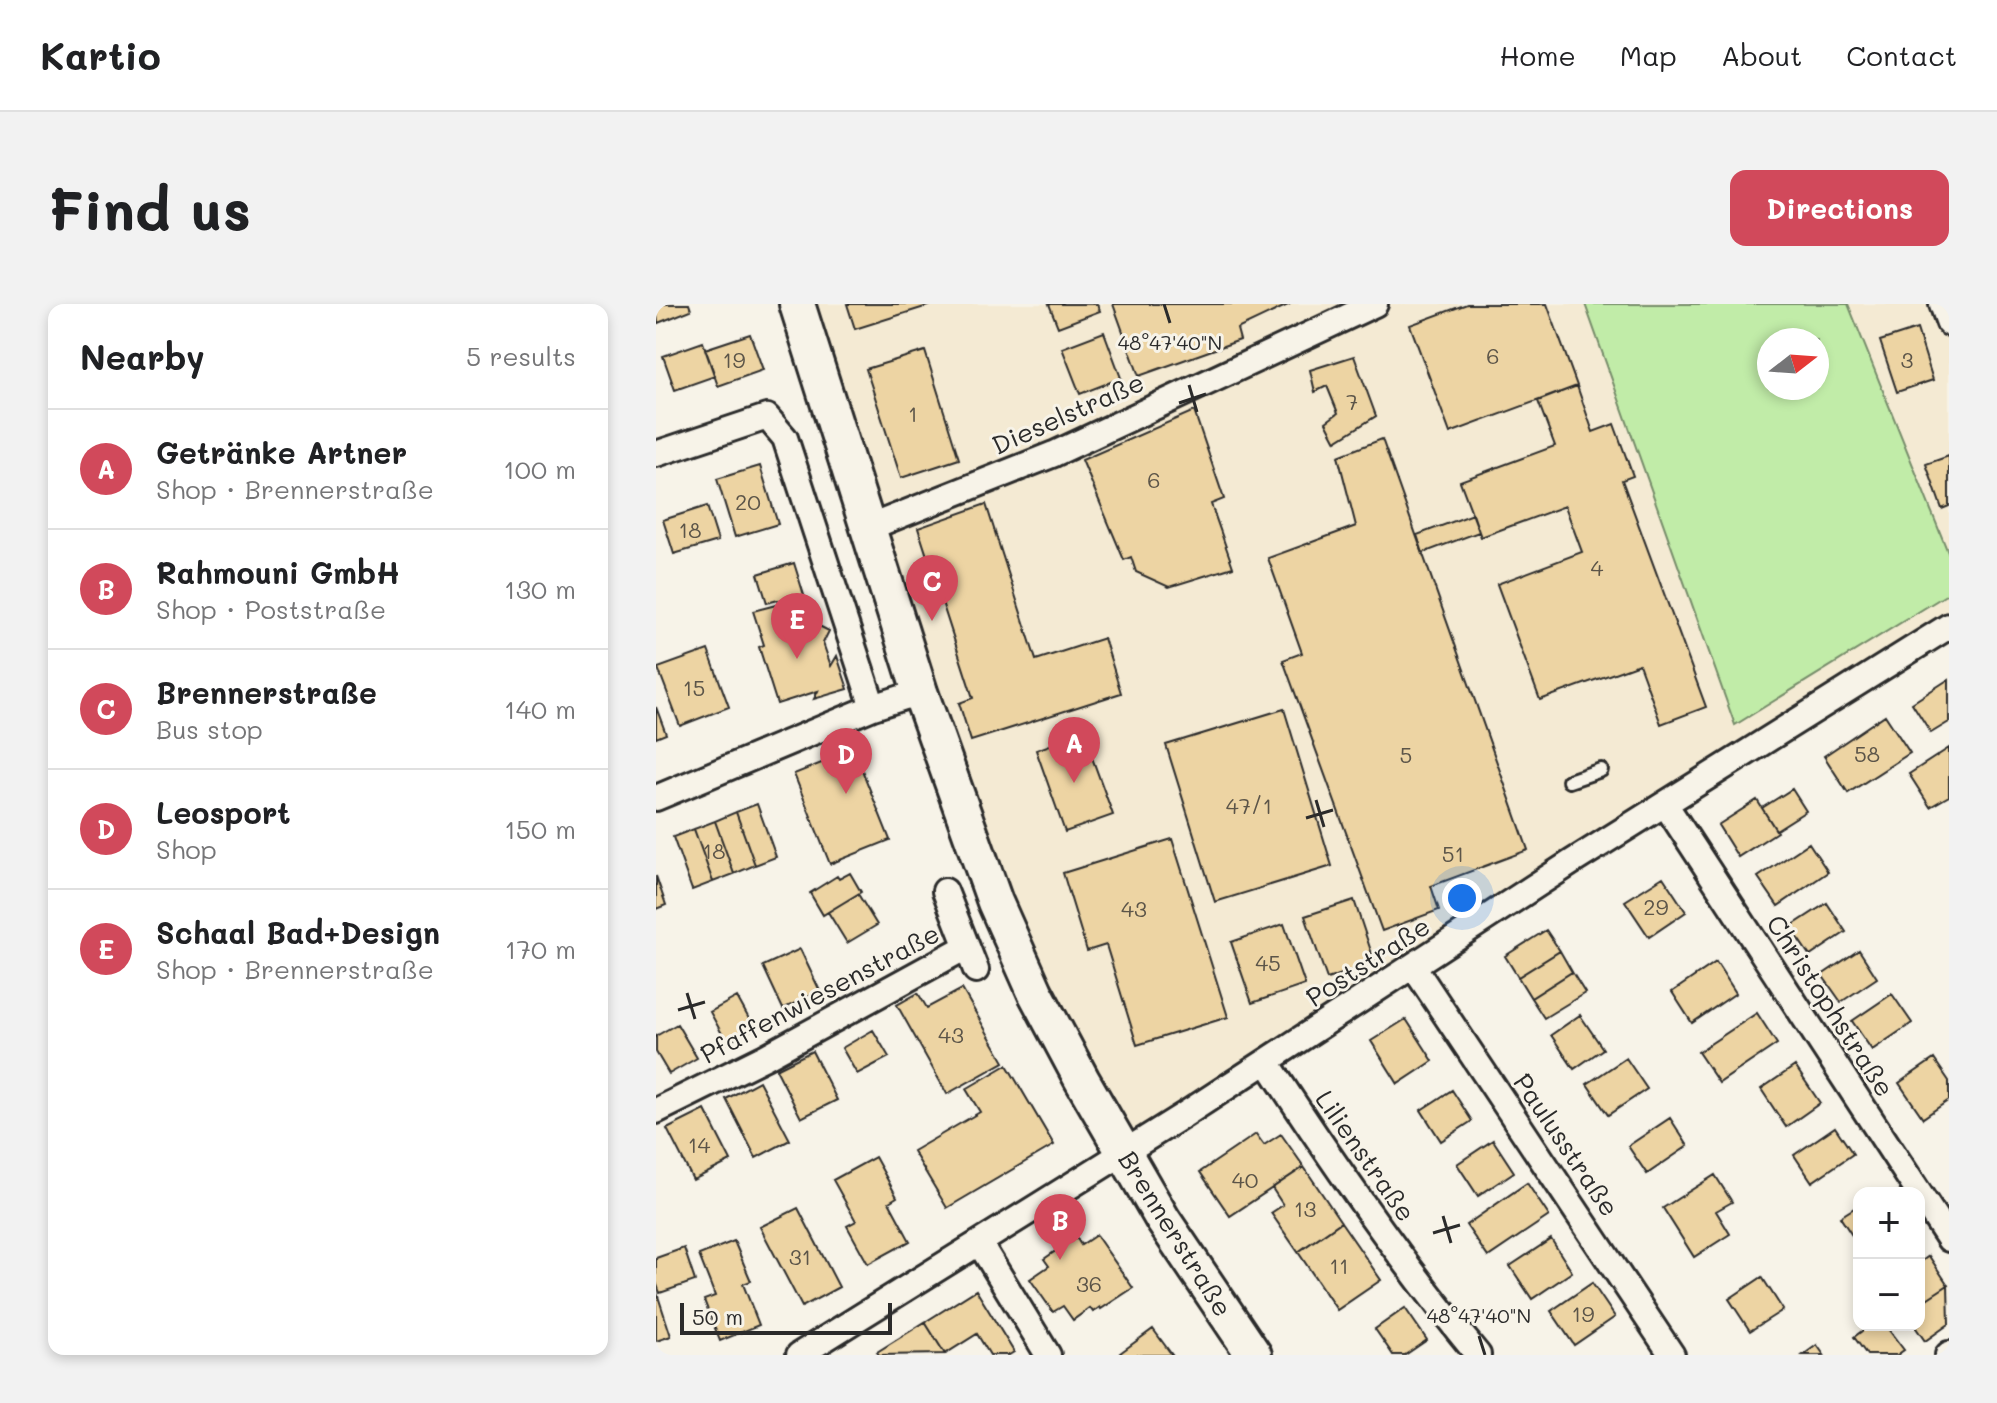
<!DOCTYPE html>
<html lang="en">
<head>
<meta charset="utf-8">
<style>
  body { margin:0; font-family:Mali,sans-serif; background:#f2f2f2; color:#202124 }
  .controls { position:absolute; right:24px; bottom:24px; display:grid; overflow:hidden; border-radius:16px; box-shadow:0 4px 12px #0003 }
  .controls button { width:72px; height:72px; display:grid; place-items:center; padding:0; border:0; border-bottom:2px solid #e0e0e0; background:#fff; color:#202124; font:40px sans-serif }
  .compass { position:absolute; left:1101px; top:24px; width:72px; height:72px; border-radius:50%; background:#fff; box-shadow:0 4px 12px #0003; rotate:73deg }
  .scale { position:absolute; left:24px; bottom:20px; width:212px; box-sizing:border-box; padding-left:8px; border:4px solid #2b2b2b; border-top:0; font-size:22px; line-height:28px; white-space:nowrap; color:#2b2b2b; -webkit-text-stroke:6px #f7f3e8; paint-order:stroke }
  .you { position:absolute; left:806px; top:594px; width:28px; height:28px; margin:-20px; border:6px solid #fff; border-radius:50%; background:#1a73e8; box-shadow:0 0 0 12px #1a73e833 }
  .badge { display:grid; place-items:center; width:52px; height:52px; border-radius:50%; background:#d1495b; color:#fff; font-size:26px; font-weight:700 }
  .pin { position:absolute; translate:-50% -66px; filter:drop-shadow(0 2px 4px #0008) }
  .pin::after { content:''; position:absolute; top:42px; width:28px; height:24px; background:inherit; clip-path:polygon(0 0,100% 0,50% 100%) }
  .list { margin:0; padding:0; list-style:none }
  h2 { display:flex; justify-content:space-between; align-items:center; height:104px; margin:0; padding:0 32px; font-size:34px }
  h2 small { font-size:26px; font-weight:400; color:#757577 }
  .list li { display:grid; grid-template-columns:52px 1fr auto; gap:24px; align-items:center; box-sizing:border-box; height:120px; padding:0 32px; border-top:2px solid #e0e0e0 }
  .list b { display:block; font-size:30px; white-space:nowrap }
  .list p { margin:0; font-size:26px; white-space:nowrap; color:#757577 }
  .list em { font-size:26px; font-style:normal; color:#757577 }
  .map { position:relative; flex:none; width:1293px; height:1051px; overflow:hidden; border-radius:16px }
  header { display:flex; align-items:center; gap:48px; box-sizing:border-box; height:112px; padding:0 40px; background:#fff; border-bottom:2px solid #e0e0e0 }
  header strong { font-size:38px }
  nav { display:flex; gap:44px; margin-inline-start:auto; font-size:28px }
  .intro { display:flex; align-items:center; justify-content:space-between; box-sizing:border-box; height:192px; padding:0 48px }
  h1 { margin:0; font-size:56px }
  .button { padding:20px 36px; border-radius:16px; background:#d1495b; color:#fff; font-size:28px; font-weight:700 }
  main { display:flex; gap:48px; padding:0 48px }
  aside { flex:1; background:#fff; border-radius:16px; box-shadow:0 4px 12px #0003 }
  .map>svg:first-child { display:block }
  .built { fill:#f4ead3; fill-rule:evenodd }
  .green { fill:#c1eca8; stroke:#768c6a; stroke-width:2; fill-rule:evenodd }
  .building { fill:#edd4a3; stroke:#2b2b2b; stroke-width:2 }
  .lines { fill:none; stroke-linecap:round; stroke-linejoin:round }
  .lane-casing { stroke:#2b2b2b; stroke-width:18 }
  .street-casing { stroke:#2b2b2b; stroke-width:30 }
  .secondary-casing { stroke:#2b2b2b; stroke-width:40 }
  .lane { stroke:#f7f3e8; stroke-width:12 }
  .street { stroke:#f7f3e8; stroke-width:24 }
  .secondary { stroke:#f7f3e8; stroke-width:34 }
  .ticks { fill:none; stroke:#2b2b2b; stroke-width:3 }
  .labels { text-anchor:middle; stroke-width:6; stroke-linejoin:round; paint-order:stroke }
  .number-label { font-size:22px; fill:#5c5549 }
  .street-label { font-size:26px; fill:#2b2b2b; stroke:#f7f3e8 }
  .ticks-label { font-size:20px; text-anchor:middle; fill:#2b2b2b; stroke:#f7f3e8; stroke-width:6; stroke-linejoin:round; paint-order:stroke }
</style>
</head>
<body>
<header>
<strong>Kartio</strong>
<nav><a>Home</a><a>Map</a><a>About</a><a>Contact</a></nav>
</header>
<div class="intro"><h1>Find us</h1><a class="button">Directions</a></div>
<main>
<aside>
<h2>Nearby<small>5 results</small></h2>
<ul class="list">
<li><span class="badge">A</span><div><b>Getränke Artner</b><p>Shop · Brennerstraße</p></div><em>100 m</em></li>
<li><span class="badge">B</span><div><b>Rahmouni GmbH</b><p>Shop · Poststraße</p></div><em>130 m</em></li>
<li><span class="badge">C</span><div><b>Brennerstraße</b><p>Bus stop</p></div><em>140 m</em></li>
<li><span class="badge">D</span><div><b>Leosport</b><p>Shop</p></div><em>150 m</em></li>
<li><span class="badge">E</span><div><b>Schaal Bad+Design</b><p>Shop · Brennerstraße</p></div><em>170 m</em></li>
</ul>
</aside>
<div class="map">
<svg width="1293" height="1051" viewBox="0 0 1293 1051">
  <rect width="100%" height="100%" fill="#f7f3e8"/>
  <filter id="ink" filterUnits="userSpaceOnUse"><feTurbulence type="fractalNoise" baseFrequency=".0125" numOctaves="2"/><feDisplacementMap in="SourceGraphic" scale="16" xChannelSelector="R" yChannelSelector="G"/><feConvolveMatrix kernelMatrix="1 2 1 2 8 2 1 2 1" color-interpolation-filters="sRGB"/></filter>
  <g filter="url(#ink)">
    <!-- built -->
    <path class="built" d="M 141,0 L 1293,0 L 1293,322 L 467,849 L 379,688 ZM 1113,36 L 1161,36 L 1161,84 L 1113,84 Z"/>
    <!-- green -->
    <path class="green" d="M 929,0 L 1192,0 L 1293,251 L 1293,289 L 1079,421 ZM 1113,36 L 1161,36 L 1161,84 L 1113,84 Z"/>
    <!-- building -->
    <path class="building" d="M 0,0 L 33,0 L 35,6 L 2,19 Z
      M 191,0 L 275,0 L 275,1 L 199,25 Z
      M 393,0 L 441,0 L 444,7 L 402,23 Z
      M 457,0 L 634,0 L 581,25 L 584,36 L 483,72 Z
      M 811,0 L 891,0 L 921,82 L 794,129 L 754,21 Z
      M 1261,25 L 1277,76 L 1241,88 L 1224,37 Z
      M 448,28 L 465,74 L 424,90 L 406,44 Z
      M 94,30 L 107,66 L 62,82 L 49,45 Z
      M 47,38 L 59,72 L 19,86 L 7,52 Z
      M 269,47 L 303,155 L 245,174 L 210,65 Z
      M 698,52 L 720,112 L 680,137 L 670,118 L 682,109 L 671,82 L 659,88 L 654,66 Z
      M 921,82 L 937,128 L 958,120 L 977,172 L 966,176 L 1050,403 L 1005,420 L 983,360 L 884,396 L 841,280 L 926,248 L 909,202 L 825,233 L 804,177 L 899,142 L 882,97 Z
      M 538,107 L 568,195 L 555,200 L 577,263 L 513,283 L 480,268 L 475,253 L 468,256 L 426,156 Z
      M 726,135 L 872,546 L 775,582 L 783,606 L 726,627 L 627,356 L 646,349 L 612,254 L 700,222 L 682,152 Z
      M 1293,152 L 1293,202 L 1286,205 L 1270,160 Z
      M 104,162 L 122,220 L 79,233 L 61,175 Z
      M 330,200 L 380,356 L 448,334 L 465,389 L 315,437 L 303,399 L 317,394 L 262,224 Z
      M 51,202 L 62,237 L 18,250 L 7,216 Z
      M 817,210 L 823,228 L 767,249 L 761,231 Z
      M 138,259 L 152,304 L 127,311 L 122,296 L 111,299 L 102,270 Z
      M 120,301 L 124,313 L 155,303 L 161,321 L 173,327 L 167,339 L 175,362 L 181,352 L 192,385 L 158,395 L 162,387 L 121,400 L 103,343 L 108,341 L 97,307 Z
      M 52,346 L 73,403 L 24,422 L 2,364 Z
      M 1293,375 L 1293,418 L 1275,429 L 1256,399 Z
      M 0,403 L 10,430 L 0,434 Z
      M 628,405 L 676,562 L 559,598 L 510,441 Z
      M 1229,411 L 1254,449 L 1192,489 L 1168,452 Z
      M 427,429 L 457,511 L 409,528 L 380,446 Z
      M 1293,444 L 1293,492 L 1274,503 L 1253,470 Z
      M 198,446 L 234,536 L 174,560 L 138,470 Z
      M 1136,485 L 1150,507 L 1120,526 L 1106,504 Z
      M 1101,496 L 1121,528 L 1082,553 L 1062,521 Z
      M 101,500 L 120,553 L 99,561 L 80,508 Z
      M 80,508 L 99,561 L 78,570 L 59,517 Z
      M 59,517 L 78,570 L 57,578 L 38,525 Z
      M 38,525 L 57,578 L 36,586 L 17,533 Z
      M 516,535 L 572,713 L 481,741 L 450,641 L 431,647 L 407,569 Z
      M 1153,539 L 1172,568 L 1122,602 L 1102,573 Z
      M 194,569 L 205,588 L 167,611 L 154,589 L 181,572 L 183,575 Z
      M 0,572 L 10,601 L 0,605 Z
      M 1007,573 L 1030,608 L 993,633 L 969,597 Z
      M 202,590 L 221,621 L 191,639 L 172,608 Z
      M 698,596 L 719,659 L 671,675 L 649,612 Z
      M 1171,599 L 1190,628 L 1154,652 L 1134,623 Z
      M 628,620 L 649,681 L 596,699 L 575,638 Z
      M 890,626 L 904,647 L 862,673 L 849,652 Z
      M 144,645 L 164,687 L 127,705 L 107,662 Z
      M 1203,646 L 1221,674 L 1185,698 L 1166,671 Z
      M 904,647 L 916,668 L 875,694 L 862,673 Z
      M 1060,658 L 1080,689 L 1036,719 L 1016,688 Z
      M 916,668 L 929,689 L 888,714 L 875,694 Z
      M 306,685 L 348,758 L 291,790 L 241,701 L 262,689 L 271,704 Z
      M 1236,690 L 1256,719 L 1216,746 L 1196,717 Z
      M 81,693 L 98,724 L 71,739 L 54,708 Z
      M 1101,709 L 1121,740 L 1063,779 L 1042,748 Z
      M 924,711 L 947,745 L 918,765 L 895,731 Z
      M 750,715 L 777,757 L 742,780 L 715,737 Z
      M 21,720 L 41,754 L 13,770 L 0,748 L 0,732 Z
      M 217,726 L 233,753 L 201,770 L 186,744 Z
      M 156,747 L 181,796 L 145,814 L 120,765 Z
      M 970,754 L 991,785 L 952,811 L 931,780 Z
      M 1278,755 L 1293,777 L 1293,796 L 1267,814 L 1243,779 Z
      M 351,761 L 398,841 L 291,904 L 257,847 L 324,808 L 310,785 Z
      M 1139,762 L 1164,799 L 1130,823 L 1105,785 Z
      M 103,777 L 134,836 L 100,854 L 70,795 Z
      M 796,786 L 816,817 L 785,837 L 765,806 Z
      M 49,806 L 75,857 L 37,876 L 11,825 Z
      M 1014,814 L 1032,842 L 991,870 L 972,842 Z
      M 1179,823 L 1197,850 L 1156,878 L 1138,851 Z
      M 600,830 L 608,841 L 625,830 L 648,863 L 574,912 L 544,868 Z
      M 837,836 L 858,868 L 822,892 L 801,860 Z
      M 219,853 L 241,893 L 233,898 L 254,937 L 212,960 L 191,922 L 200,917 L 177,876 Z
      M 648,863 L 685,918 L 642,948 L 615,909 L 627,901 L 616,884 Z
      M 1059,871 L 1076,898 L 1060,907 L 1074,930 L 1038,953 L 1007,904 Z
      M 871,879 L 893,912 L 832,953 L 810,921 Z
      M 1203,901 L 1203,942 L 1184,913 Z
      M 142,904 L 183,983 L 146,1003 L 104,923 Z
      M 685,918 L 725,976 L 681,1006 L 642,948 Z
      M 440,931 L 477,984 L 445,1005 L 444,1003 L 437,1008 L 434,1004 L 417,1016 L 407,1002 L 397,1008 L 374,975 L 393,962 L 388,955 L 420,933 L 425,941 Z
      M 895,935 L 916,968 L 876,995 L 854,962 Z
      M 78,937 L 95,977 L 87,980 L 103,1021 L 64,1037 L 48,996 L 59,992 L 43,951 Z
      M 28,944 L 39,977 L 4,989 L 0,978 L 0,954 Z
      M 1273,952 L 1292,981 L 1263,1000 L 1263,959 Z
      M 1106,973 L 1127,1006 L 1094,1027 L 1073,995 Z
      M 936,979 L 959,1013 L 918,1041 L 895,1007 Z
      M 1292,981 L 1293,1020 L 1269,1037 L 1258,1021 L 1263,1021 L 1263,1000 Z
      M 0,986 L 15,1032 L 0,1037 Z
      M 320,986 L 358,1048 L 353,1051 L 334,1051 L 321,1030 L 289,1050 L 269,1018 Z
      M 749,1004 L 771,1036 L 749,1051 L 737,1051 L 719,1025 Z
      M 269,1018 L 289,1050 L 223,1051 L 221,1048 Z
      M 1214,1021 L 1229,1021 L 1248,1046 L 1241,1051 L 1211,1051 L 1198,1033 Z
      M 497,1025 L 516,1051 L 466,1051 L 464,1049 Z
      M 1161,1041 L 1168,1051 L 1147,1051 Z"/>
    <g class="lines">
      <defs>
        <path id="lane" d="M 913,477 L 945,466"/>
        <path id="street" d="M 1286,0 L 1293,19
          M 0,150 L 111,113 L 129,134 L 217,403
          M 212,224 L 398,150 L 719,0
          M 0,494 L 217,403 L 264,388
          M 1009,500 L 1293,935
          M 289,587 L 320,666
          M 757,662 L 1016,1051
          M 611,758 C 677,859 745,958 822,1051
          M 0,807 L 109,753 L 310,643
          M 324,940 L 392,1051
          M 143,1051 L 528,811 L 916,558 L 1293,322
          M 1292,1051 L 1293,1050"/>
        <path id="secondary" d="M 141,0 L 264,388 L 339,598 L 379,688 L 426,776 L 507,916 L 598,1051"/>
      </defs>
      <!-- lane casing -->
      <use href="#lane" class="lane-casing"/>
      <!-- street casing -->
      <use href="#street" class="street-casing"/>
      <!-- secondary casing -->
      <use href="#secondary" class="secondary-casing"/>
      <!-- lane -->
      <use href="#lane" class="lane"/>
      <!-- street -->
      <use href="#street" class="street"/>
      <!-- secondary -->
      <use href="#secondary" class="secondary"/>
    </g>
  </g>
  <!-- ticks -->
  <path class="ticks" d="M 508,0 L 514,19M 533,81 L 541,108M 523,99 L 550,90M 660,496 L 668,523M 650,514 L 677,506M 31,689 L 39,715M 22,706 L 49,698M 787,912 L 795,939M 777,929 L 804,921M 823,1032 L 829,1051"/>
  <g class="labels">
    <!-- number labels -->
    <g class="number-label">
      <text x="837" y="60">6</text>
      <text x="78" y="64">19</text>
      <text x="1251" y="64">3</text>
      <text x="696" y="106">7</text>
      <text x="257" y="118">1</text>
      <text x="498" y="184">6</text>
      <text x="92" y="206">20</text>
      <text x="34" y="234">18</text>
      <text x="941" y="272">4</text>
      <text x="38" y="392">15</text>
      <text x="1211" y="458">58</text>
      <text x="750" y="459">5</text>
      <text x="593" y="510">47/1</text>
      <text x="58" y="555">18</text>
      <text x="797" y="558">51</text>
      <text x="1000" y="611">29</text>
      <text x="478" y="613">43</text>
      <text x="612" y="667">45</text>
      <text x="295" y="739">43</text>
      <text x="43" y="849">14</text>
      <text x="589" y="884">40</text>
      <text x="649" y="913">13</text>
      <text x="144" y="961">31</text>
      <text x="683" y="970">11</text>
      <text x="433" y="988">36</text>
      <text x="927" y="1018">19</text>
    </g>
    <!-- street labels -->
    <g class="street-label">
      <text transform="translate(412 110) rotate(-24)" y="9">Dieselstraße</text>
      <text transform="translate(712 658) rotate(-33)" y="9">Poststraße</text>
      <text transform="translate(164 690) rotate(-28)" y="9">Pfaffenwiesenstraße</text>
      <text transform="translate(1174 702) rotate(57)" y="9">Christophstraße</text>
      <text transform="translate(910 841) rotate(56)" y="9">Paulusstraße</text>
      <text transform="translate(709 852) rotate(55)" y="9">Lilienstraße</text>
      <text transform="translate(519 930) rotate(58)" y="9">Brennerstraße</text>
    </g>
  </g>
  <g class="ticks-label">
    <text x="514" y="46">48°47'40"N</text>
    <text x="823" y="1019">48°47'40"N</text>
  </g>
</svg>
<div class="controls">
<button>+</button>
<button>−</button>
</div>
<svg class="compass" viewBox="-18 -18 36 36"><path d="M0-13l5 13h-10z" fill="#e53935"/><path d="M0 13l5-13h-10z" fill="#757577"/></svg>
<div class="scale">50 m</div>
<div class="you"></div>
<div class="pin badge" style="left:418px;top:479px">A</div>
<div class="pin badge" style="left:404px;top:956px">B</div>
<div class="pin badge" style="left:276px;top:317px">C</div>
<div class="pin badge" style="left:190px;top:490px">D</div>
<div class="pin badge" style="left:141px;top:355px">E</div>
</div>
</main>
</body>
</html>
